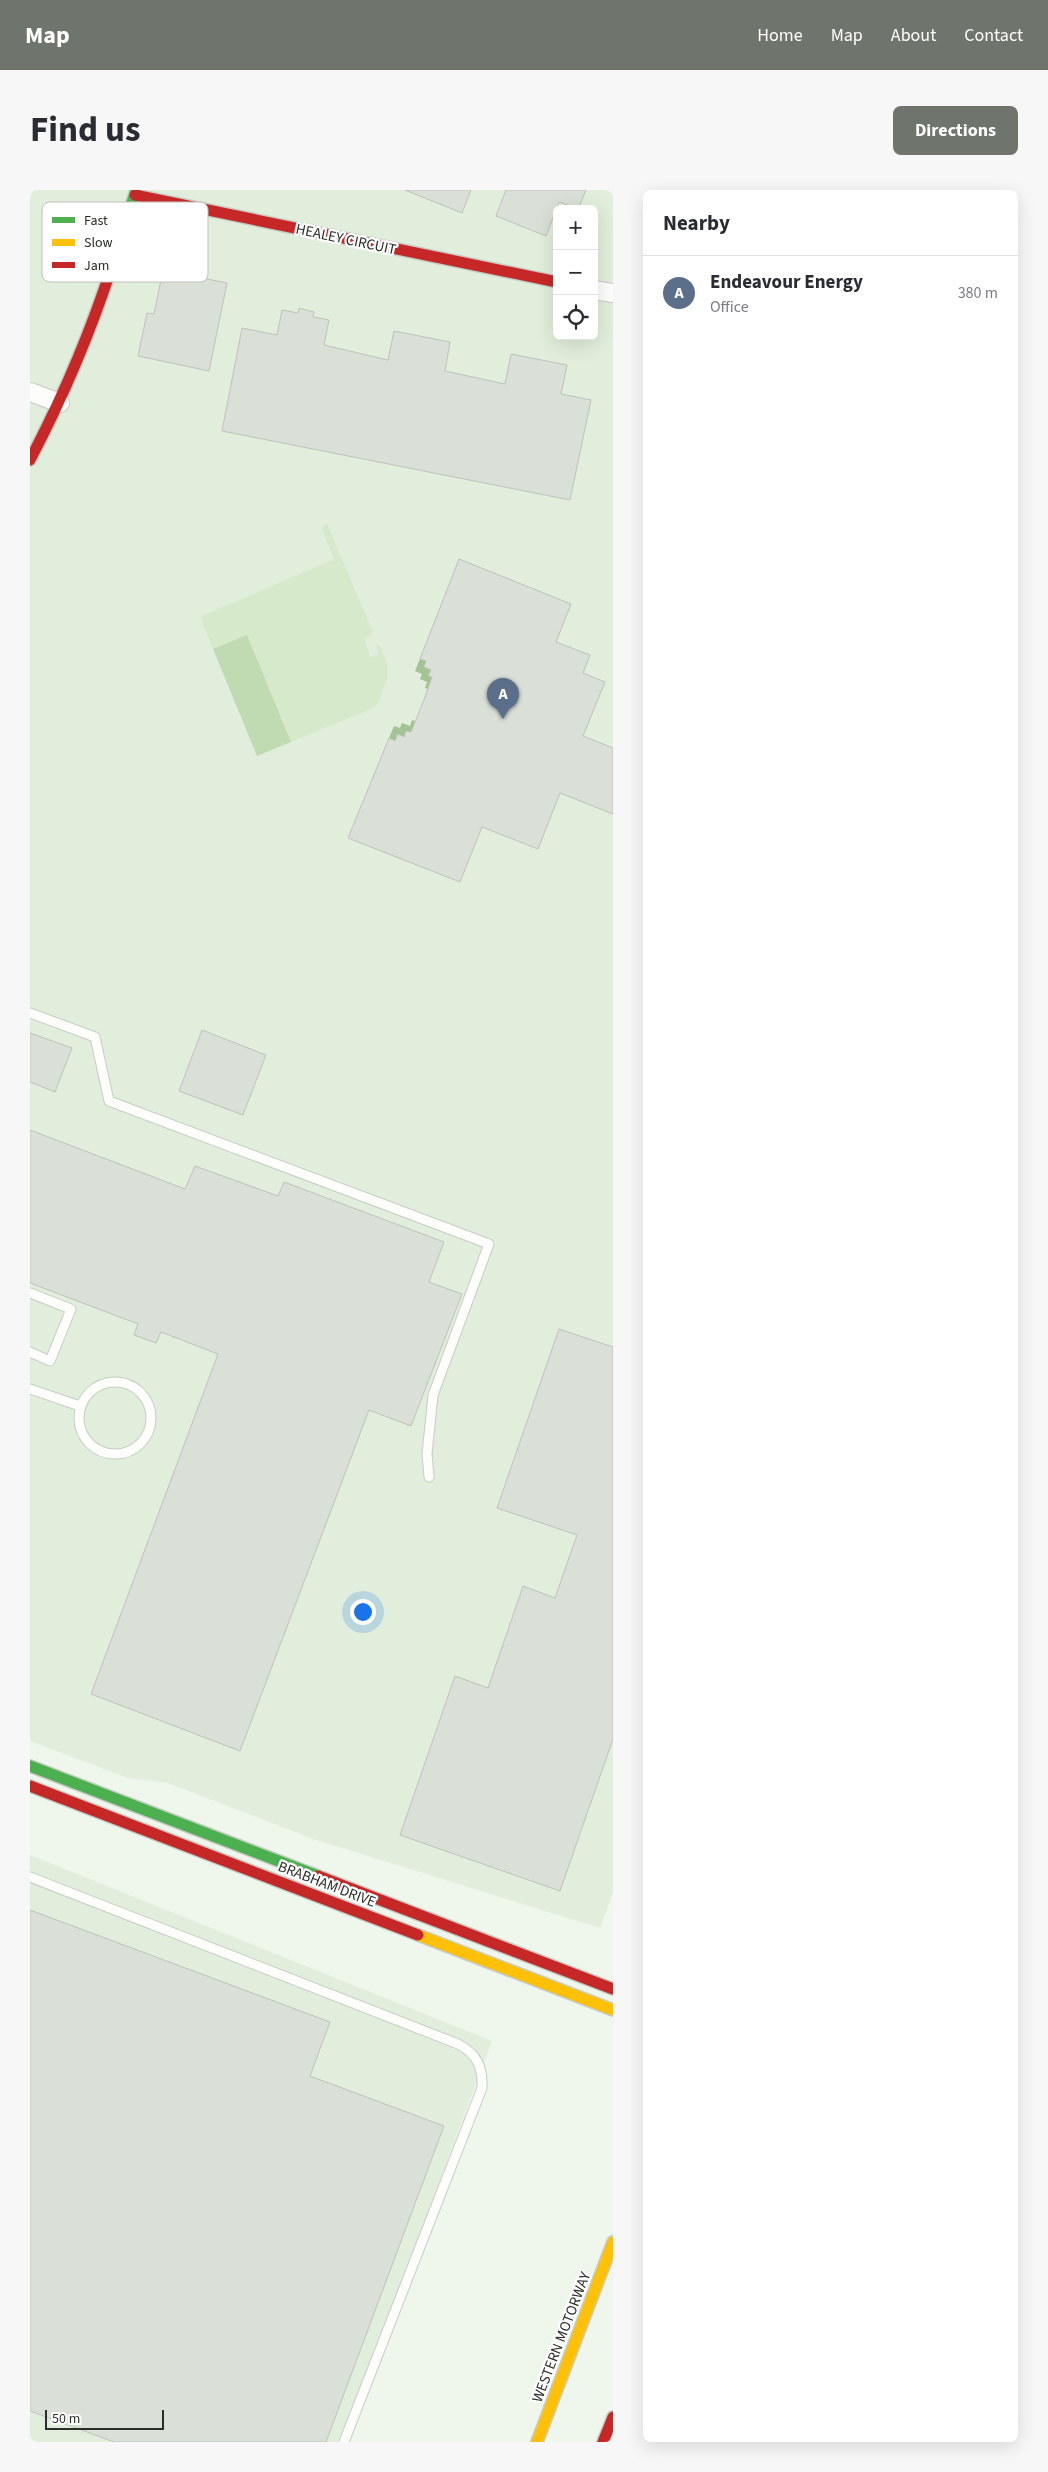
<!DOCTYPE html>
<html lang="en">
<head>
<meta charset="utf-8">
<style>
  body { margin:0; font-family:"Source Sans 3",sans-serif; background:#f7f7f7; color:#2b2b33 }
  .controls { position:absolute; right:15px; top:15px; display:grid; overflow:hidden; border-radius:8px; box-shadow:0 5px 20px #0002 }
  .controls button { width:45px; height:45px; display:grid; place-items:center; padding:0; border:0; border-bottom:1px solid #e1e1e2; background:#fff; color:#2b2b33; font:25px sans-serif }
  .scale { position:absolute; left:15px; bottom:12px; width:119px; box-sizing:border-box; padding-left:5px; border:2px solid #2a2e28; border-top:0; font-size:14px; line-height:18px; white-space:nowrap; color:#2a2e28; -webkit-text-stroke:4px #fff; paint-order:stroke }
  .you { position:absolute; left:332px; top:1421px; width:18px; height:18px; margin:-12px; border:4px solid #fff; border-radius:50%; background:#1a73e8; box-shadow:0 0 0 8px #1a73e833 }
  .badge { display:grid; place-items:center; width:32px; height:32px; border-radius:50%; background:#6f746d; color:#fff; font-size:16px; font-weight:700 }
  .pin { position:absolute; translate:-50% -41px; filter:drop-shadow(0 1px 2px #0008) }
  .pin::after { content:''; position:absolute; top:26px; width:18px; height:15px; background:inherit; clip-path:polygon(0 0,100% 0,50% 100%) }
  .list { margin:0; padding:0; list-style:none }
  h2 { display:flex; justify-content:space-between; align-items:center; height:65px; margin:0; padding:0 20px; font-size:21px }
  h2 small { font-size:16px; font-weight:400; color:#7c7c81 }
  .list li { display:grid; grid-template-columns:32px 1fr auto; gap:15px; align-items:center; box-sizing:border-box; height:75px; padding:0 20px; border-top:1px solid #e1e1e2 }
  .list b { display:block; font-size:19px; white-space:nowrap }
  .list p { margin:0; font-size:16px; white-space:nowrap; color:#7c7c81 }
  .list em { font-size:16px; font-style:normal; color:#7c7c81 }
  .icon { flex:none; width:28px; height:28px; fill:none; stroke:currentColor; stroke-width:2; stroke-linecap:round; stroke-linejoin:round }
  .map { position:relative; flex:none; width:583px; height:2252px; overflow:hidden; border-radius:8px }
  header { display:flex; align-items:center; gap:30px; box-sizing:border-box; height:70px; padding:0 25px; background:#6f746d; color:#fff }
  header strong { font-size:24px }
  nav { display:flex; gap:28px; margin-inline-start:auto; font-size:18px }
  .intro { display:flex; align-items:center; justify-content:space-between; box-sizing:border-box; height:120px; padding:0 30px }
  h1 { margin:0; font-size:35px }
  .button { padding:12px 22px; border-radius:8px; background:#6f746d; color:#fff; font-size:18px; font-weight:700 }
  main { display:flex; gap:30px; padding:0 30px }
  aside { flex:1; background:#fff; border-radius:8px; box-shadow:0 5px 20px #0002 }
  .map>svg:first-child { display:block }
  .built { fill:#e2eedc; fill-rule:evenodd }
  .green { fill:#d6eacb }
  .forest { fill:#c0dbb1 }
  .water { fill:#a3c492 }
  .building { fill:#dadfd8; stroke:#bdc2ba }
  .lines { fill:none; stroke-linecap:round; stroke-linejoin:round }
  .lane-casing { stroke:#c7ccc5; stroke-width:11 }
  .street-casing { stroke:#c7ccc5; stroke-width:20 }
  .fast-casing { stroke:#c7ccc5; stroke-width:14 }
  .slow-casing { stroke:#c7ccc5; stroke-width:14 }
  .jam-casing { stroke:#c7ccc5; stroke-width:14 }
  .lane { stroke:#fdfefc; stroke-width:9 }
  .street { stroke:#fdfefc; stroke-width:18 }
  .fast { stroke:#4caf50; stroke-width:11 }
  .slow { stroke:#ffc107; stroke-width:11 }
  .jam { stroke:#c62828; stroke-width:11 }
  .labels { text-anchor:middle; stroke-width:4.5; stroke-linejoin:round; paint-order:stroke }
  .street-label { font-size:15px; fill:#2a2e28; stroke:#fff }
  .key { fill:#fff; stroke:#bfc0be; stroke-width:1 }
  .key-label { font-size:14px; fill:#2a2e28 }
</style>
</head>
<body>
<header>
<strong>Map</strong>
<nav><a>Home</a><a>Map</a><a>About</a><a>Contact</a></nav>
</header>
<div class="intro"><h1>Find us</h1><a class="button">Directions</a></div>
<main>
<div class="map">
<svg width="583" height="2252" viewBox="0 0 583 2252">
  <rect width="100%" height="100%" fill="#eff6ec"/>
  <!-- built -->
  <path class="built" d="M 0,0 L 583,0 L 583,1702 L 570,1738 L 286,1650 L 138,1593 L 98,1588 L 0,1551 ZM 527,19 L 564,19 L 564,146 L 527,146 Z
    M 0,1665 L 462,1851 L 312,2252 L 0,2252 Z"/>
  <!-- green -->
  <path class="green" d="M 297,334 L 343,442 L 335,449 L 340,467 L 349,464 L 346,455 L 349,454 C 357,473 362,480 353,500 C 351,507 349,513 343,518 L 261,552 L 217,446 L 183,459 L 170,427 L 304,369 L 291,337 Z"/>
  <!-- forest -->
  <path class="forest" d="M 217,445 L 261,552 L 227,566 L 183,459 Z"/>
  <!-- water -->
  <path class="water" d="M 390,469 L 396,471 L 394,477 L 401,480 L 398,486 L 405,489 L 398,499 L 395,498 L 397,492 L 390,489 L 392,484 L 385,481 Z
    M 382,530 L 385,531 L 383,543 L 377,541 L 374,547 L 367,544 L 365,551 L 359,548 L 364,536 L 370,538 L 372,533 L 380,536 Z"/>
  <!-- building -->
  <path class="building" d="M 375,0 L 441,0 L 432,23 Z
    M 476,0 L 556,0 L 548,19 L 529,12 L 516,46 L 466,26 Z
    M 133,80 L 197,93 L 179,181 L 108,166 L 117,123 L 124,124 Z
    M 269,118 L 284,122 L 283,127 L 299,130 L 294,155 L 358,170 L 364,141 L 420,152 L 415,181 L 475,194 L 481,164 L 537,175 L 531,204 L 561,210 L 540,310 L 192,241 L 212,138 L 247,145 L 252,120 L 268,123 Z
    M 429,369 L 541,414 L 526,452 L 560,465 L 553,483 L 575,492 L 553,546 L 583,558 L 583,624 L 530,603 L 508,659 L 452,637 L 430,692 L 318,648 L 359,548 L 365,551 L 368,544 L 374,547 L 376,541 L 381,542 L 395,507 L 402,487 L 398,486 L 401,480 L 394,477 L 396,471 L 390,469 Z
    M 172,840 L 236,865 L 213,925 L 149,901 Z
    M 0,843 L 42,858 L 25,902 L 0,892 Z
    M 0,940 L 155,999 L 165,976 L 248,1006 L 254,992 L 414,1052 L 399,1092 L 432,1104 L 381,1236 L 339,1220 L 210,1561 L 61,1504 L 188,1164 L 131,1142 L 126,1153 L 104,1145 L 108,1134 L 0,1093 Z
    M 529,1139 L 583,1157 L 583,1549 L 530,1701 L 370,1645 L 425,1486 L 458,1498 L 493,1396 L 525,1408 L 547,1345 L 467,1318 Z
    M 0,1720 L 300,1832 L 280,1886 L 414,1936 L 296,2252 L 84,2252 L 0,2221 Z"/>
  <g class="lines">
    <defs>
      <path id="lane" d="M 0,823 L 65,847 L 79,911 L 459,1054 L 403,1205 L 397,1264 L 399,1287
        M 0,1103 L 41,1119 L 20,1171 L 0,1162
        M49 1228a36 36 0 1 1 72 0a36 36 0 1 1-72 0Z
        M 0,1199 L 50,1216
        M 0,1687 L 428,1854 C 447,1864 453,1877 452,1898 L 314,2252"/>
      <path id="street" d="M 564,100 L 583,103
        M 0,202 L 30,213"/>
      <path id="fast" d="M 82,76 L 106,0
        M 0,1576 L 288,1686"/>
      <path id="slow" d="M 388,1745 L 583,1820
        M 507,2252 L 583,2052"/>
      <path id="jam" d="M 105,5 L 527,92
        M 0,270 C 33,207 60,144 82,76
        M 0,1596 L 388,1745
        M 288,1686 L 583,1799
        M 573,2252 L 583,2227"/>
    </defs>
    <!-- lane casing -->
    <use href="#lane" class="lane-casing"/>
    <!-- street casing -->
    <use href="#street" class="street-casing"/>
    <!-- fast casing -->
    <use href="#fast" class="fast-casing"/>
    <!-- slow casing -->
    <use href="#slow" class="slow-casing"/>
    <!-- jam casing -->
    <use href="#jam" class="jam-casing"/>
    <!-- lane -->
    <use href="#lane" class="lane"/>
    <!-- street -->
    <use href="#street" class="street"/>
    <!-- fast -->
    <use href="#fast" class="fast"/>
    <!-- slow -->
    <use href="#slow" class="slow"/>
    <!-- jam -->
    <use href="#jam" class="jam"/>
  </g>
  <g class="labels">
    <!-- street labels -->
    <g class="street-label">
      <text transform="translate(316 49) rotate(12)" y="5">HEALEY CIRCUIT</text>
      <text transform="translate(297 1694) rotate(21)" y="5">BRABHAM DRIVE</text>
      <text transform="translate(531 2147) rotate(-69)" y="5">WESTERN MOTORWAY</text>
    </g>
  </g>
  <!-- legend -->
  <rect x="12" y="12" width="166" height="80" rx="8" class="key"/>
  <rect x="22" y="27" width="23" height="6" fill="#4caf50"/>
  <rect x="22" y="49" width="23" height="7" fill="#ffc107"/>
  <rect x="22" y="72" width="23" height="6" fill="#c62828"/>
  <g class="key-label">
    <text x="54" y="35">Fast</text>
    <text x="54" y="57">Slow</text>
    <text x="54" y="80">Jam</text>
  </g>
</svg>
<div class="controls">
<button>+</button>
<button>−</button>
<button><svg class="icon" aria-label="locate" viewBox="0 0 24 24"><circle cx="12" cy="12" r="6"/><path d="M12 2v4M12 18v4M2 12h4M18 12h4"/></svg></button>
</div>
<div class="scale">50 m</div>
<div class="you"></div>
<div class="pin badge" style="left:473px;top:529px;background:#5c6f8a">A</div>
</div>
<aside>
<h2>Nearby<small></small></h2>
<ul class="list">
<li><span class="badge" style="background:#5c6f8a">A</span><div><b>Endeavour Energy</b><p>Office</p></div><em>380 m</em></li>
</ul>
</aside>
</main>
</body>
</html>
